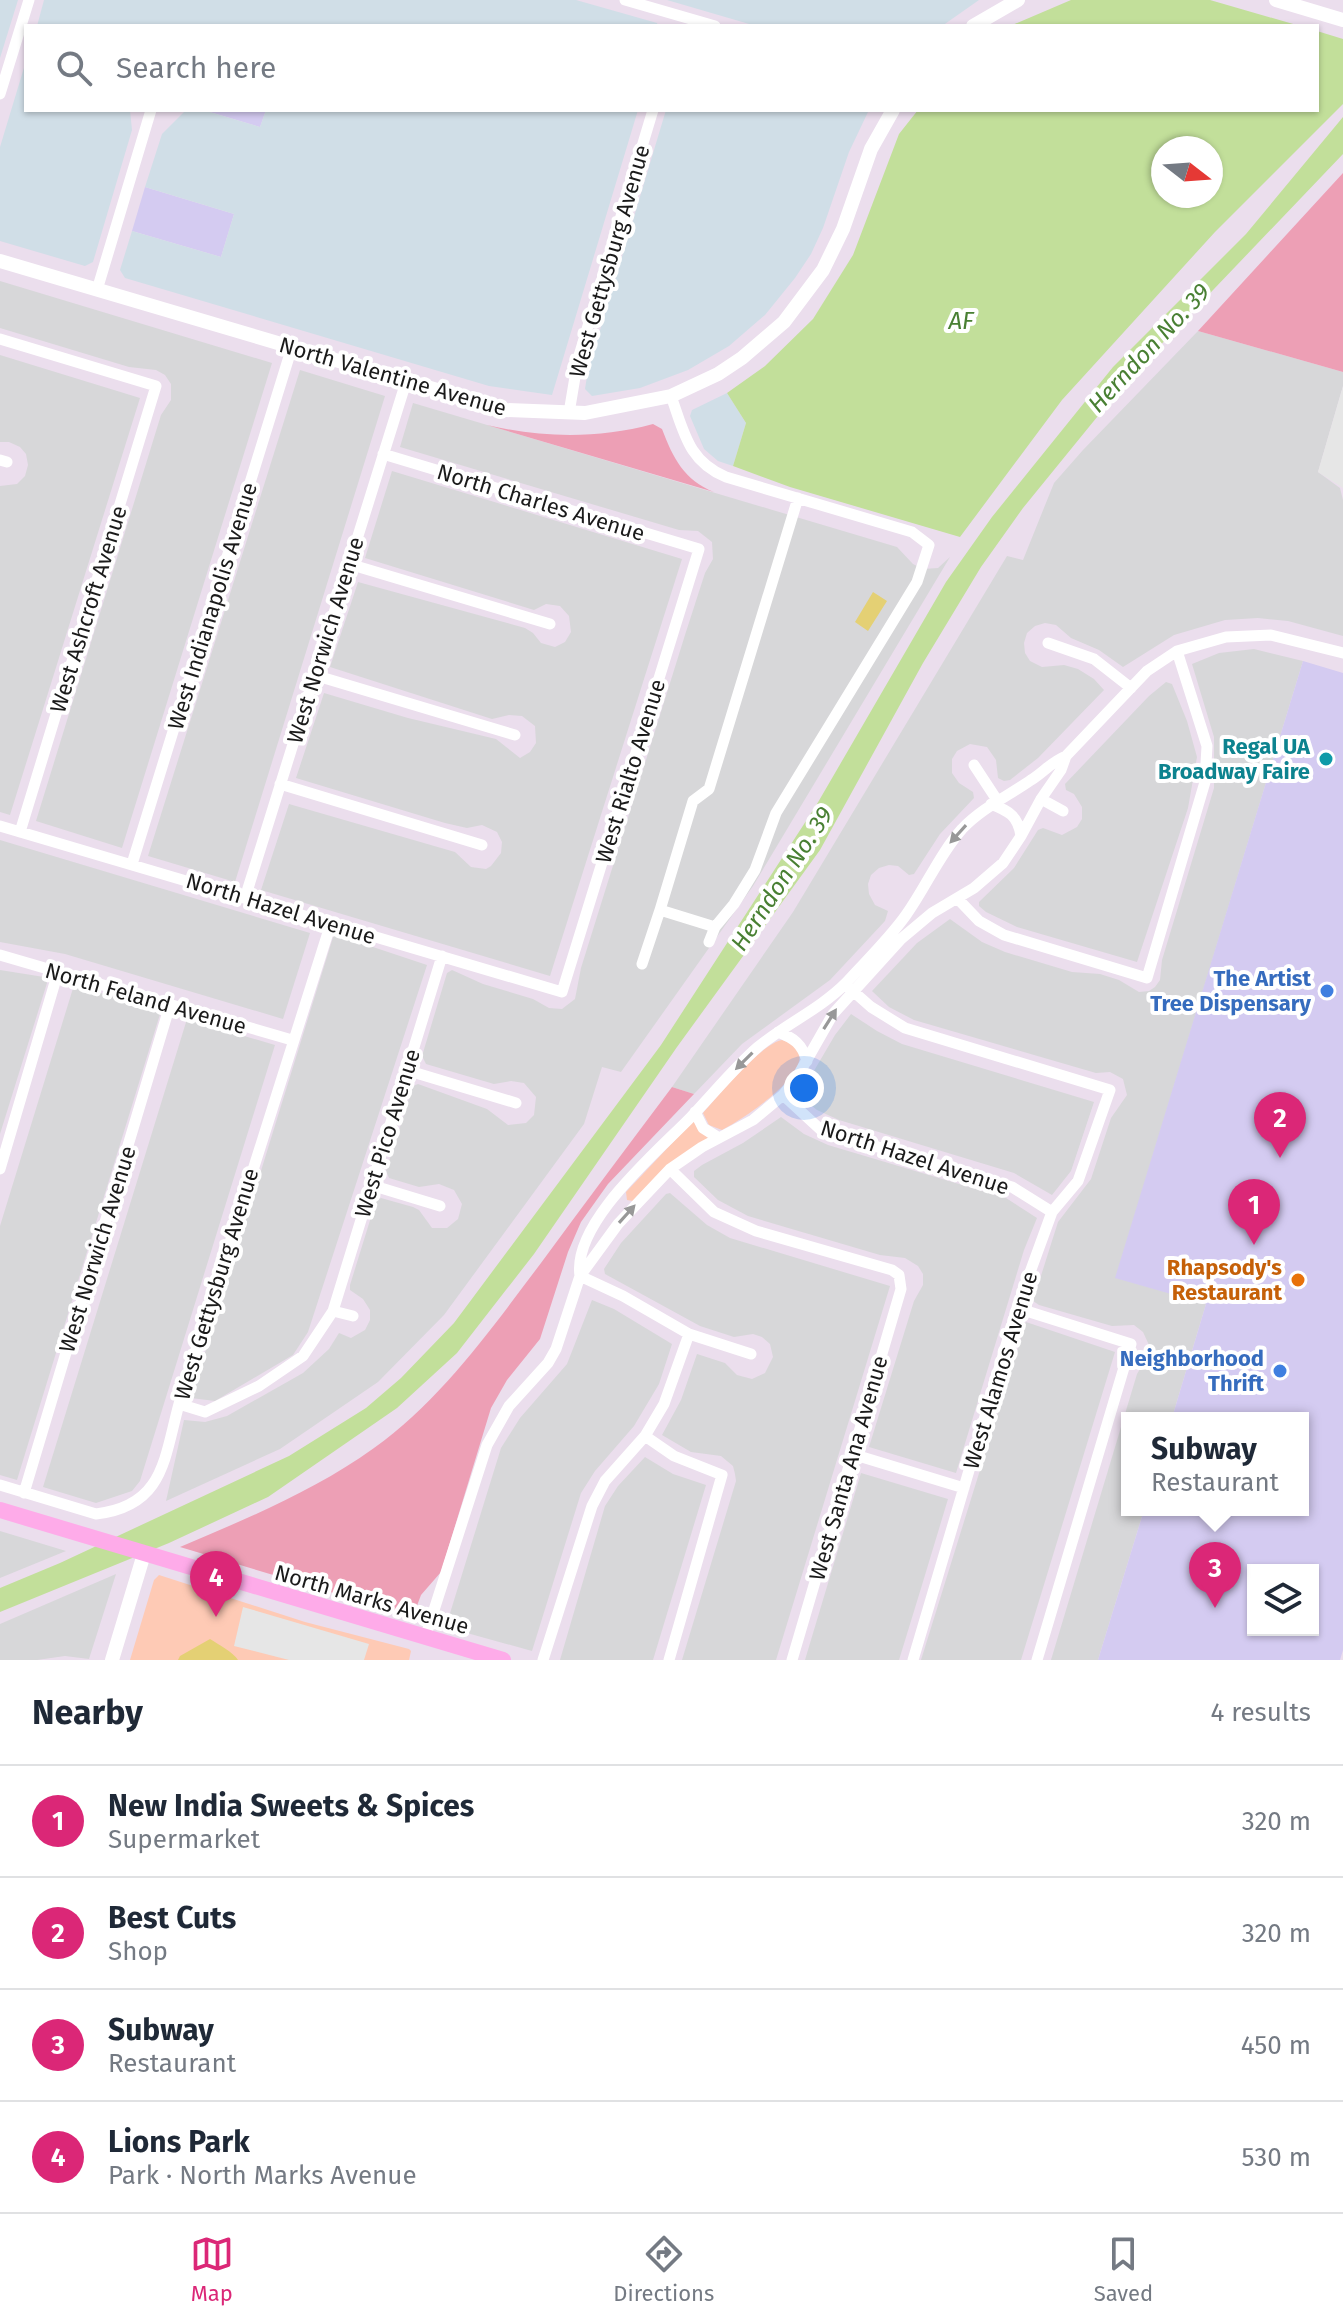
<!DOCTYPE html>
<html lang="en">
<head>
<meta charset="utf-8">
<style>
  body { margin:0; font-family:"Fira Sans",sans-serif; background:#f6f6f7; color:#1f2937 }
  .controls { position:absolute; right:24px; bottom:24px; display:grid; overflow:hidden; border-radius:0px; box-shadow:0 2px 6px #0004 }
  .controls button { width:72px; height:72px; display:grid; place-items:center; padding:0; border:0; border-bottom:2px solid #e0e1e3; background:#fff; color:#1f2937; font:40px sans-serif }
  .compass { position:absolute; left:1151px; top:136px; width:72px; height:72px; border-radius:50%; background:#fff; box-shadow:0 2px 6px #0004; rotate:107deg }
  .you { position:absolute; left:804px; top:1088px; width:28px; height:28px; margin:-20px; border:6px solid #fff; border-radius:50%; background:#1a73e8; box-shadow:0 0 0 12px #1a73e833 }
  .badge { display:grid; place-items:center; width:52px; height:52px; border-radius:50%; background:#db2777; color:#fff; font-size:26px; font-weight:700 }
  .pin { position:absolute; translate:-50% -66px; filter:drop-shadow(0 2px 4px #0008) }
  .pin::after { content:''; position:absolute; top:42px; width:28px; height:24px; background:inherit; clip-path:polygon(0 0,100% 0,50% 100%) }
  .popup { position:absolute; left:1121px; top:1412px; width:188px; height:104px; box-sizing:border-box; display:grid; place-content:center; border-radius:0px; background:#fff; filter:drop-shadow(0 2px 6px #0005); font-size:26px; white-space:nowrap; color:#747a83 }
  .popup b { font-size:30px; color:#1f2937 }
  .popup::after { content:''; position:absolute; left:50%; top:100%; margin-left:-16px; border:16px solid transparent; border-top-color:#fff }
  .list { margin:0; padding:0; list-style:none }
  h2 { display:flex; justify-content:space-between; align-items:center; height:104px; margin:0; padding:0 32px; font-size:34px }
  h2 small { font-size:26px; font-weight:400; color:#747a83 }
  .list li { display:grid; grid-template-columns:52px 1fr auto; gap:24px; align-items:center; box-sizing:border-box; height:112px; padding:0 32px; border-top:2px solid #e0e1e3 }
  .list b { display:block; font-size:30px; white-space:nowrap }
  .list p { margin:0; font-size:26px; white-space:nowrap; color:#747a83 }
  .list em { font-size:26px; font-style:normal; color:#747a83 }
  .icon { flex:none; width:44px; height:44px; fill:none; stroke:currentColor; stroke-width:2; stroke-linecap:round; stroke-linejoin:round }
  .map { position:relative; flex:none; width:1343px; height:1660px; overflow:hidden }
  .search { position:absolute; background:#fff; box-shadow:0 2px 6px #0004; left:24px; right:24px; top:24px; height:88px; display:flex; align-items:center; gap:20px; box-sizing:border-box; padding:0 28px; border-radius:0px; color:#747a83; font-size:30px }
  .sheet { height:552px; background:#fff }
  nav { display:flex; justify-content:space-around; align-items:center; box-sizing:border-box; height:112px; border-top:2px solid #e0e1e3; background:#fff; font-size:22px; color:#747a83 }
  nav a { display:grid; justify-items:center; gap:4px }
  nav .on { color:#db2777 }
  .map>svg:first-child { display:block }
  .residential { fill:#d7d7d9 }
  .commercial { fill:#d4cbf1; fill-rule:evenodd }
  .industrial { fill:#d0dee7 }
  .grass { fill:#ed9fb5 }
  .park { fill:#fecab5 }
  .pitch { fill:#e4d074 }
  .parking { fill:#e6e6e6 }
  .water { fill:#c2df9a; fill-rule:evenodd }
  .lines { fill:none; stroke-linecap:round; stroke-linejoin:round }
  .minor { stroke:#fff; stroke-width:11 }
  .tertiary { stroke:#fff; stroke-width:14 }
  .secondary { stroke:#feabe9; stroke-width:16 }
  .oneway { fill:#989898 }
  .culture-dot { fill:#0f9aa8; stroke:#fff; stroke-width:3 }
  .shop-dot { fill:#3f7fe0; stroke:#fff; stroke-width:3 }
  .food-dot { fill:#e8710a; stroke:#fff; stroke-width:3 }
  .labels { text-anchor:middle; stroke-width:8; stroke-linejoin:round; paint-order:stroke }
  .street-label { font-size:22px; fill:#1a1a1a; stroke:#fff }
  .culture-label { font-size:22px; font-weight:bold; fill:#0d838f; stroke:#fff; text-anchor:end }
  .shop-label { font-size:22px; font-weight:bold; fill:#366cbe; stroke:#fff; text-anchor:end }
  .food-label { font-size:22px; font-weight:bold; fill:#c56008; stroke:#fff; text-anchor:end }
  .water-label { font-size:24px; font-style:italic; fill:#498033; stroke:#fff }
</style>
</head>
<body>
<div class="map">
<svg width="1343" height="1660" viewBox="0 0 1343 1660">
  <rect width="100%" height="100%" fill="#ebdeed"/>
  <!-- residential -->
  <path class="residential" d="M 0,281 L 272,363 L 122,848 L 36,821 L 161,415 L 171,400 L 171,384 L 165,375 L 156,370 L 129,367 L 0,328 Z
    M 1198,331 L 1343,372 L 1343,386 L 1318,472 L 1340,488 L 1343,500 L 1343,636 L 1288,621 L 1258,618 L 1225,620 L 1174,635 L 1123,667 L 1099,650 L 1071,638 L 1056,625 L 1045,623 L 1035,626 L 1027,633 L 1024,643 L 1025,653 L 1030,661 L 1042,667 L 1064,665 L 1078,669 L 1094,679 L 1104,690 L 1038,758 L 1010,780 L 1004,781 L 998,778 L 996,760 L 987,747 L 970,744 L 957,751 L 952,759 L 952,773 L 959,783 L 973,792 L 974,798 L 940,834 L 914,874 L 909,875 L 898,866 L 889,865 L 879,868 L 871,875 L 868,884 L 869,894 L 875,905 L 888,911 L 885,921 L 830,980 L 742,1044 L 694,1094 L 672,1087 L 793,912 L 1007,556 L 1023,560 L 1054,483 L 1083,450 Z
    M 0,355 L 140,398 L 10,815 L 0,812 L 0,486 L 17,484 L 25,476 L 28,465 L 26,454 L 20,447 L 9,442 L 0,442 Z
    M 300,370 L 385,396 L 235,882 L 148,856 Z
    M 413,403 L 897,547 L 913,564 L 923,569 L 938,568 L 950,557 L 753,886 L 621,1072 L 602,1067 L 584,1124 L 444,1315 L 378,1382 L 280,1449 L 166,1501 L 184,1420 L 205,1422 L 227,1416 L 303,1373 L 329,1349 L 339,1333 L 351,1338 L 365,1330 L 370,1320 L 370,1310 L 363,1299 L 350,1290 L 350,1285 L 376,1201 L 381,1198 L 413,1207 L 419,1210 L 432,1228 L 447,1228 L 458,1219 L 462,1204 L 454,1190 L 439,1184 L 419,1187 L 389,1178 L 386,1171 L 413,1086 L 418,1084 L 487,1109 L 508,1125 L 526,1123 L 534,1115 L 536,1097 L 524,1083 L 511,1081 L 494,1084 L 426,1064 L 422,1056 L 447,973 L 452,970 L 483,984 L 533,999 L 549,1008 L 562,1009 L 575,999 L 581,968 L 685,635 L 705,573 L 713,559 L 712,542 L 698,531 L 679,530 L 400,447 Z
    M 392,471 L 682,559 L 550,976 L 261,890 L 289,804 L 455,852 L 471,867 L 486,869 L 491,866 L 501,853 L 502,842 L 497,832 L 482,825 L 467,828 L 445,823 L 296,778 L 324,693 L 408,718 L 496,739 L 520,758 L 530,752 L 536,743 L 535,726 L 522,716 L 509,715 L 492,719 L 330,667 L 358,582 L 525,628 L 533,633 L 541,643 L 555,647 L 565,642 L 571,632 L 569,616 L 560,606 L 546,604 L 534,610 L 365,558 Z
    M 1254,649 L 1303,661 L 1116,1277 L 1206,1304 L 1172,1418 L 1127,1418 L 1127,1510 L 1144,1510 L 1098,1660 L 1051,1660 L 1137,1374 L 1147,1357 L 1149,1345 L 1143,1332 L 1134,1325 L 1112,1326 L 1039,1305 L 1033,1301 L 1058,1222 L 1091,1179 L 1111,1118 L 1127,1095 L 1123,1079 L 1110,1072 L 1096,1073 L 914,1020 L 889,1007 L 872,991 L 917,943 L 950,919 L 982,942 L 1005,952 L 1072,972 L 1100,974 L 1119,980 L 1139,992 L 1149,991 L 1155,987 L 1160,980 L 1162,960 L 1214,788 L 1214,737 L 1192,664 L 1219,653 Z
    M 1166,682 L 1172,684 L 1187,721 L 1197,757 L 1188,808 L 1137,962 L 1017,927 L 986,912 L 979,906 L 979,902 L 1014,868 L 1038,830 L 1043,828 L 1062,835 L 1077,827 L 1082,819 L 1082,807 L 1074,794 L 1066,790 L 1065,784 L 1149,696 Z
    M 0,840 L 310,933 L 283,1019 L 65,954 L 0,942 Z
    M 334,934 L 427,965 L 308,1332 L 293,1355 L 215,1401 L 191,1398 Z
    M 0,970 L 44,977 L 47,983 L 0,1134 Z
    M 74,985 L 161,1011 L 17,1480 L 0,1475 L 0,1226 Z
    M 851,1014 L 877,1031 L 902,1044 L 1094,1102 L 1071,1171 L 1052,1195 L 1014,1173 L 839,1120 L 817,1110 L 802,1098 L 801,1093 L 835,1035 Z
    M 187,1019 L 275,1045 L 140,1481 L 132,1491 L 96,1503 L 43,1487 Z
    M 781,1117 L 804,1134 L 828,1145 L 1006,1198 L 1037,1218 L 1024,1250 L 956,1473 L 869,1447 L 914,1301 L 923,1285 L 923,1274 L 918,1266 L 905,1258 L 880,1255 L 748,1216 L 718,1200 L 694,1177 L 694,1171 L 702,1165 L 743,1143 Z
    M 670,1193 L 707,1225 L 730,1238 L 890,1286 L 776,1660 L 682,1660 L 736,1481 L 735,1474 L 733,1466 L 721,1456 L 691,1452 L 662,1435 L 681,1400 L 697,1354 L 725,1363 L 737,1375 L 752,1379 L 765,1373 L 773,1357 L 770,1344 L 762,1337 L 753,1334 L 734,1337 L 700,1326 L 605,1274 L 604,1269 L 621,1243 L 666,1194 Z
    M 592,1300 L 614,1309 L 672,1344 L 659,1384 L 634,1426 L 595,1471 L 581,1493 L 532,1651 L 449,1628 L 447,1623 L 501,1448 L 520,1418 L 567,1364 Z
    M 1026,1322 L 1115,1352 L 1021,1660 L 921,1660 Z
    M 645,1457 L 673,1474 L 706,1485 L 653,1660 L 560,1660 L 605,1506 L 618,1486 Z
    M 861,1473 L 948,1499 L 922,1585 L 899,1660 L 805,1660 Z
    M 0,1531 L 66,1551 L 0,1578 Z
    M 116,1574 L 89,1659 L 65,1656 L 37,1660 L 0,1660 L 0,1624 Z"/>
  <!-- commercial -->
  <path class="commercial" d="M 203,110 L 266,110 L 260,127 Z
    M 145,187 L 234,214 L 221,257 L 132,231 Z
    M 1303,661 L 1343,673 L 1343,1650 L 1340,1660 L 1098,1660 L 1144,1510 L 1303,1510 L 1303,1418 L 1172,1418 L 1206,1304 L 1115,1278 ZM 1253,1570 L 1313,1570 L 1313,1630 L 1253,1630 Z"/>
  <!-- industrial -->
  <path class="industrial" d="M 0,0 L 18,0 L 0,58 Z
    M 44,0 L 576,0 L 657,23 L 658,26 L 37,26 Z
    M 667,0 L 979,0 L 942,26 L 756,26 Z
    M 26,61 L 26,110 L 130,110 L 132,130 L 93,262 L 85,266 L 0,241 L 0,147 Z
    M 186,110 L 203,110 L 260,127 L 266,110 L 638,110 L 552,395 L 489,386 L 125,278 L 120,270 L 132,231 L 221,257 L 234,214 L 145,187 L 162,134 Z
    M 666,110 L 868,110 L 868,112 L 849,152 L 823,228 L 811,254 L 795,278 L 765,315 L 729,346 L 688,370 L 640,388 L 592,396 L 585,389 L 588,370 Z
    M 727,393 L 746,423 L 733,466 L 718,461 L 704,449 L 690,416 L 692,410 Z"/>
  <!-- grass -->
  <path class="grass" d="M 1343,173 L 1343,372 L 1198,331 Z
    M 653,424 L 662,429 C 673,458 684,480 714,492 L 487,425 C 543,438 597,439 653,424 Z
    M 672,1087 L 694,1094 L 608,1184 L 581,1222 L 568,1252 L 540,1339 L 507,1380 L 491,1408 L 441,1572 L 421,1595 L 415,1611 L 407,1615 L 180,1547 C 248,1518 314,1491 374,1448 C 442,1399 491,1329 541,1263 C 584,1204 628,1146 672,1087 Z"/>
  <!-- park -->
  <path class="park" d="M 782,1040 C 839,1057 741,1121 722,1130 L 709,1125 L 703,1113 C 718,1096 762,1043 782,1040 Z
    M 693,1121 L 708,1138 L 633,1201 L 627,1200 L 626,1192 Z
    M 159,1575 L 305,1622 L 409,1649 L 411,1651 L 409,1660 L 130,1660 L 154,1580 Z"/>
  <!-- pitch -->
  <path class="pitch" d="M 873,592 L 887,601 L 868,631 L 855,622 Z
    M 210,1639 C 218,1644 234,1653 238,1660 L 178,1660 L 180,1656 Z"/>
  <!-- parking -->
  <path class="parking" d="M 1343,386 L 1343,488 L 1318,472 Z
    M 243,1607 L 369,1644 L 364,1660 L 289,1660 L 234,1646 Z"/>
  <!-- water -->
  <path class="water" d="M 1071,0 L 1210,0 L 1300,26 L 1010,26 Z
    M 1317,31 L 1343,39 L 1343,104 L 1215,232 L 1062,400 L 960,537 L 790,487 L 733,466 L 746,423 L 727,393 L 765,366 L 813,319 L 853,255 L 899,134 L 918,110 L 1317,110 ZM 1211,148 L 1211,196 L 1163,196 L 1163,148 Z
    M 1343,117 L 1343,154 L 1128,379 L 1023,508 L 981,567 L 923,663 L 820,850 L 677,1047 L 534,1254 L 457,1353 L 397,1408 L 268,1497 L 169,1543 L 0,1612 L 0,1588 L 60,1563 L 289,1456 L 366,1408 L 401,1378 L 454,1323 L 661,1045 L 817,804 L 946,582 L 992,517 L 1113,367 L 1246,234 Z"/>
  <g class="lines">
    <!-- minor -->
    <path class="minor" d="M 625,0 L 715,26
      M 0,94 L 29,0
      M 97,290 L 151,110
      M 0,339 L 156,386 L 20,832
      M 671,396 C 684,432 688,461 726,477 L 912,532 L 929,545 L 917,582 L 776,813 L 755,870 L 734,904 L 715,927 L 709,942
      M 569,413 L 578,359 L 653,110
      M 0,460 L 7,462
      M 349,564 L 550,624
      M 1048,643 L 1094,659 L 1131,688
      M 314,675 L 515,735
      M 974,765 L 997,800
      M 280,784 L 482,845
      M 1041,799 L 1063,811
      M 991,804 C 1009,811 1018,816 1021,836
      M 0,826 L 562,992 L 699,549 L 383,454
      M 132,864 L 292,347
      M 245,898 L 406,382
      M 957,898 L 979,921 L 1004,935 L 1147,978 L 1205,782 L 1207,746 L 1177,651
      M 715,927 L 660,910 L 693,801 L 709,789 L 798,498
      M 0,955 L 292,1040
      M 642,964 L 660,910
      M 845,984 L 871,1007 L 905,1028 L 1110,1090 L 1078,1181 L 1052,1212 L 1017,1308 L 913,1660
      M 778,1032 C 794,1038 802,1044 807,1061
      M 406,1070 L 516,1103
      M 783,1095 L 821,1130 L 1012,1187 L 1052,1212
      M 695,1112 L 703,1128 L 719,1138
      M 0,1169 L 58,972
      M 670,1169 L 714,1212 L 756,1231 L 892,1270 L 899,1275 L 901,1289 L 792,1660
      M 371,1185 L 440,1206
      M 580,1276 C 572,1223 656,1153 691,1117 C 713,1094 734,1068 758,1047 C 786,1024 820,1009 846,983 C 866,961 889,939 906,915 C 926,887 939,855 962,829 C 982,808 1008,796 1031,780 C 1044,772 1051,762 1066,756
      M 580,1276 L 623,1296 L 689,1334 L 751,1354
      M 1017,1308 L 1131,1344 L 1037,1660
      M 333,1311 L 353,1316
      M 179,1404 L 205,1412 L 259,1386 L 303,1356 L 333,1311 L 442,956
      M 645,1436 L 674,1456 L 722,1475 L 669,1660
      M 852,1454 L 964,1488
      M 0,1485 L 96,1514 C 164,1506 164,1459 179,1404 L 331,923
      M 24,1493 L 170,1005
      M 425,1638 L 487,1445 L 509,1406 L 548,1363 L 556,1349 L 580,1276 L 618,1224 L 670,1169 L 702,1147 L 753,1120 L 783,1095 L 796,1079 L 833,1014 L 901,939 L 932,913 L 974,888 L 1003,863 L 1021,836 L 1041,799 L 1061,770 L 1066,756 L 1147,671 L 1177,651 L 1226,637 L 1271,635 L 1343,653
      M 543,1660 L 592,1506 L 605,1481 L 645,1436 L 664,1404 L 689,1334"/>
    <!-- tertiary -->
    <path class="tertiary" d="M 1276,0 L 1343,20
      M 973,26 L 1018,0
      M 0,261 L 505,410 L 585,413 L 671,396 L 718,374 L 742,358 L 784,322 L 823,270 L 843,229 L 871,149 L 893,110
      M 112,1660 L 144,1554"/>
    <!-- secondary -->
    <path class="secondary" d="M 0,1510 L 503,1660"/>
  </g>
  <!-- one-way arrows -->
  <defs><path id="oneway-solid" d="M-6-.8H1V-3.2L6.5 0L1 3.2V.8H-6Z" transform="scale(2)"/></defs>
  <g class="oneway">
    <use href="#oneway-solid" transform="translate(958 834) rotate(132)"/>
    <use href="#oneway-solid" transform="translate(830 1019) rotate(-58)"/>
    <use href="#oneway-solid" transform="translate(744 1061) rotate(135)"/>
    <use href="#oneway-solid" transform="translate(627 1214) rotate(-48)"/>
  </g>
  <!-- markers -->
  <circle class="culture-dot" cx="1326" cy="759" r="8"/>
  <g class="shop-dot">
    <circle cx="1327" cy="991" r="8"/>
    <circle cx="1280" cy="1371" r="8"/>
  </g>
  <circle class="food-dot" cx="1298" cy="1280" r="8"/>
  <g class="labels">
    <!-- street labels -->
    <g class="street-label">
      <text transform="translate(609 261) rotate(-74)" y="8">West Gettysburg Avenue</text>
      <text transform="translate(393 376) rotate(16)" y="8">North Valentine Avenue</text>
      <text transform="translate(541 502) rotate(17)" y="8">North Charles Avenue</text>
      <text transform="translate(212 606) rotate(-73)" y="8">West Indianapolis Avenue</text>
      <text transform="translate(88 609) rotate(-73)" y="8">West Ashcroft Avenue</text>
      <text transform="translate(325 640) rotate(-73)" y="8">West Norwich Avenue</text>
      <text transform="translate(630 771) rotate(-73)" y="8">West Rialto Avenue</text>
      <text transform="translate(281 908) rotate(17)" y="8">North Hazel Avenue</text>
      <text transform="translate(146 998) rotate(16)" y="8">North Feland Avenue</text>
      <text transform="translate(387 1133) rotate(-73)" y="8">West Pico Avenue</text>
      <text transform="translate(915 1157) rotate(18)" y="8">North Hazel Avenue</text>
      <text transform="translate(97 1249) rotate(-73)" y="8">West Norwich Avenue</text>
      <text transform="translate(216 1284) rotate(-73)" y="8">West Gettysburg Avenue</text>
      <text transform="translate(1000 1370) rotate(-73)" y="8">West Alamos Avenue</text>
      <text transform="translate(848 1468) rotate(-74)" y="8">West Santa Ana Avenue</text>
      <text transform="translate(372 1599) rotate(16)" y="8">North Marks Avenue</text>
    </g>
    <!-- culture labels -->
    <g class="culture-label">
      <text x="1310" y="754">Regal UA<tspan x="1310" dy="25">Broadway Faire</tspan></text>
    </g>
    <!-- shop labels -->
    <g class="shop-label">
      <text x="1311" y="986">The Artist<tspan x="1311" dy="25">Tree Dispensary</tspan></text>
      <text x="1264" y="1366">Neighborhood<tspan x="1264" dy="25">Thrift</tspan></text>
    </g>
    <!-- food labels -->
    <g class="food-label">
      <text x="1282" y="1275">Rhapsody's<tspan x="1282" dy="25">Restaurant</tspan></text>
    </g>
    <!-- water labels -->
    <g class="water-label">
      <text x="961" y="329">AF</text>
      <text transform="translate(1149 348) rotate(-47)" y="8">Herndon No. 39</text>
      <text transform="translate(782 879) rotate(-57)" y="8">Herndon No. 39</text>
    </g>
  </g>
</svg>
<div class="controls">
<button><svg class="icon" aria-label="layers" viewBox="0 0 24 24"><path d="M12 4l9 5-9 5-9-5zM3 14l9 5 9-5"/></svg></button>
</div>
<svg class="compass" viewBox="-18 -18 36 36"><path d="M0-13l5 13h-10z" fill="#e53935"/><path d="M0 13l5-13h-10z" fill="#747a83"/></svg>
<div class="you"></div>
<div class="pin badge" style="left:1254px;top:1245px">1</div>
<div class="pin badge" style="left:1280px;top:1158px">2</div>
<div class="pin badge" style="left:1215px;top:1608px">3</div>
<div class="popup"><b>Subway</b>Restaurant</div>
<div class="pin badge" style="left:216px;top:1617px">4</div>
<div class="search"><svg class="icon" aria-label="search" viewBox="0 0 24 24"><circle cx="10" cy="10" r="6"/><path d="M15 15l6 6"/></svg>Search here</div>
</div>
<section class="sheet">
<h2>Nearby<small>4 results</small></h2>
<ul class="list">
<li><span class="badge">1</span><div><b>New India Sweets &amp; Spices</b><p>Supermarket</p></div><em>320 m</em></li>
<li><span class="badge">2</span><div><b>Best Cuts</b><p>Shop</p></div><em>320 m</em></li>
<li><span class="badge">3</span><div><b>Subway</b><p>Restaurant</p></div><em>450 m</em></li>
<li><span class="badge">4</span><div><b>Lions Park</b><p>Park · North Marks Avenue</p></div><em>530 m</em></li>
</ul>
</section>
<nav>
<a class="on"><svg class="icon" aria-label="map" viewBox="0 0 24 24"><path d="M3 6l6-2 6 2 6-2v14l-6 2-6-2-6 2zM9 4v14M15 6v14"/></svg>Map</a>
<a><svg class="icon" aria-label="directions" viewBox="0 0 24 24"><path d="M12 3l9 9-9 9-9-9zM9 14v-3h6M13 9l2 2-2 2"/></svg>Directions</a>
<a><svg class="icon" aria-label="saved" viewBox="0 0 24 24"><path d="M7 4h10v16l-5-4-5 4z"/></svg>Saved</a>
</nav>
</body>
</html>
